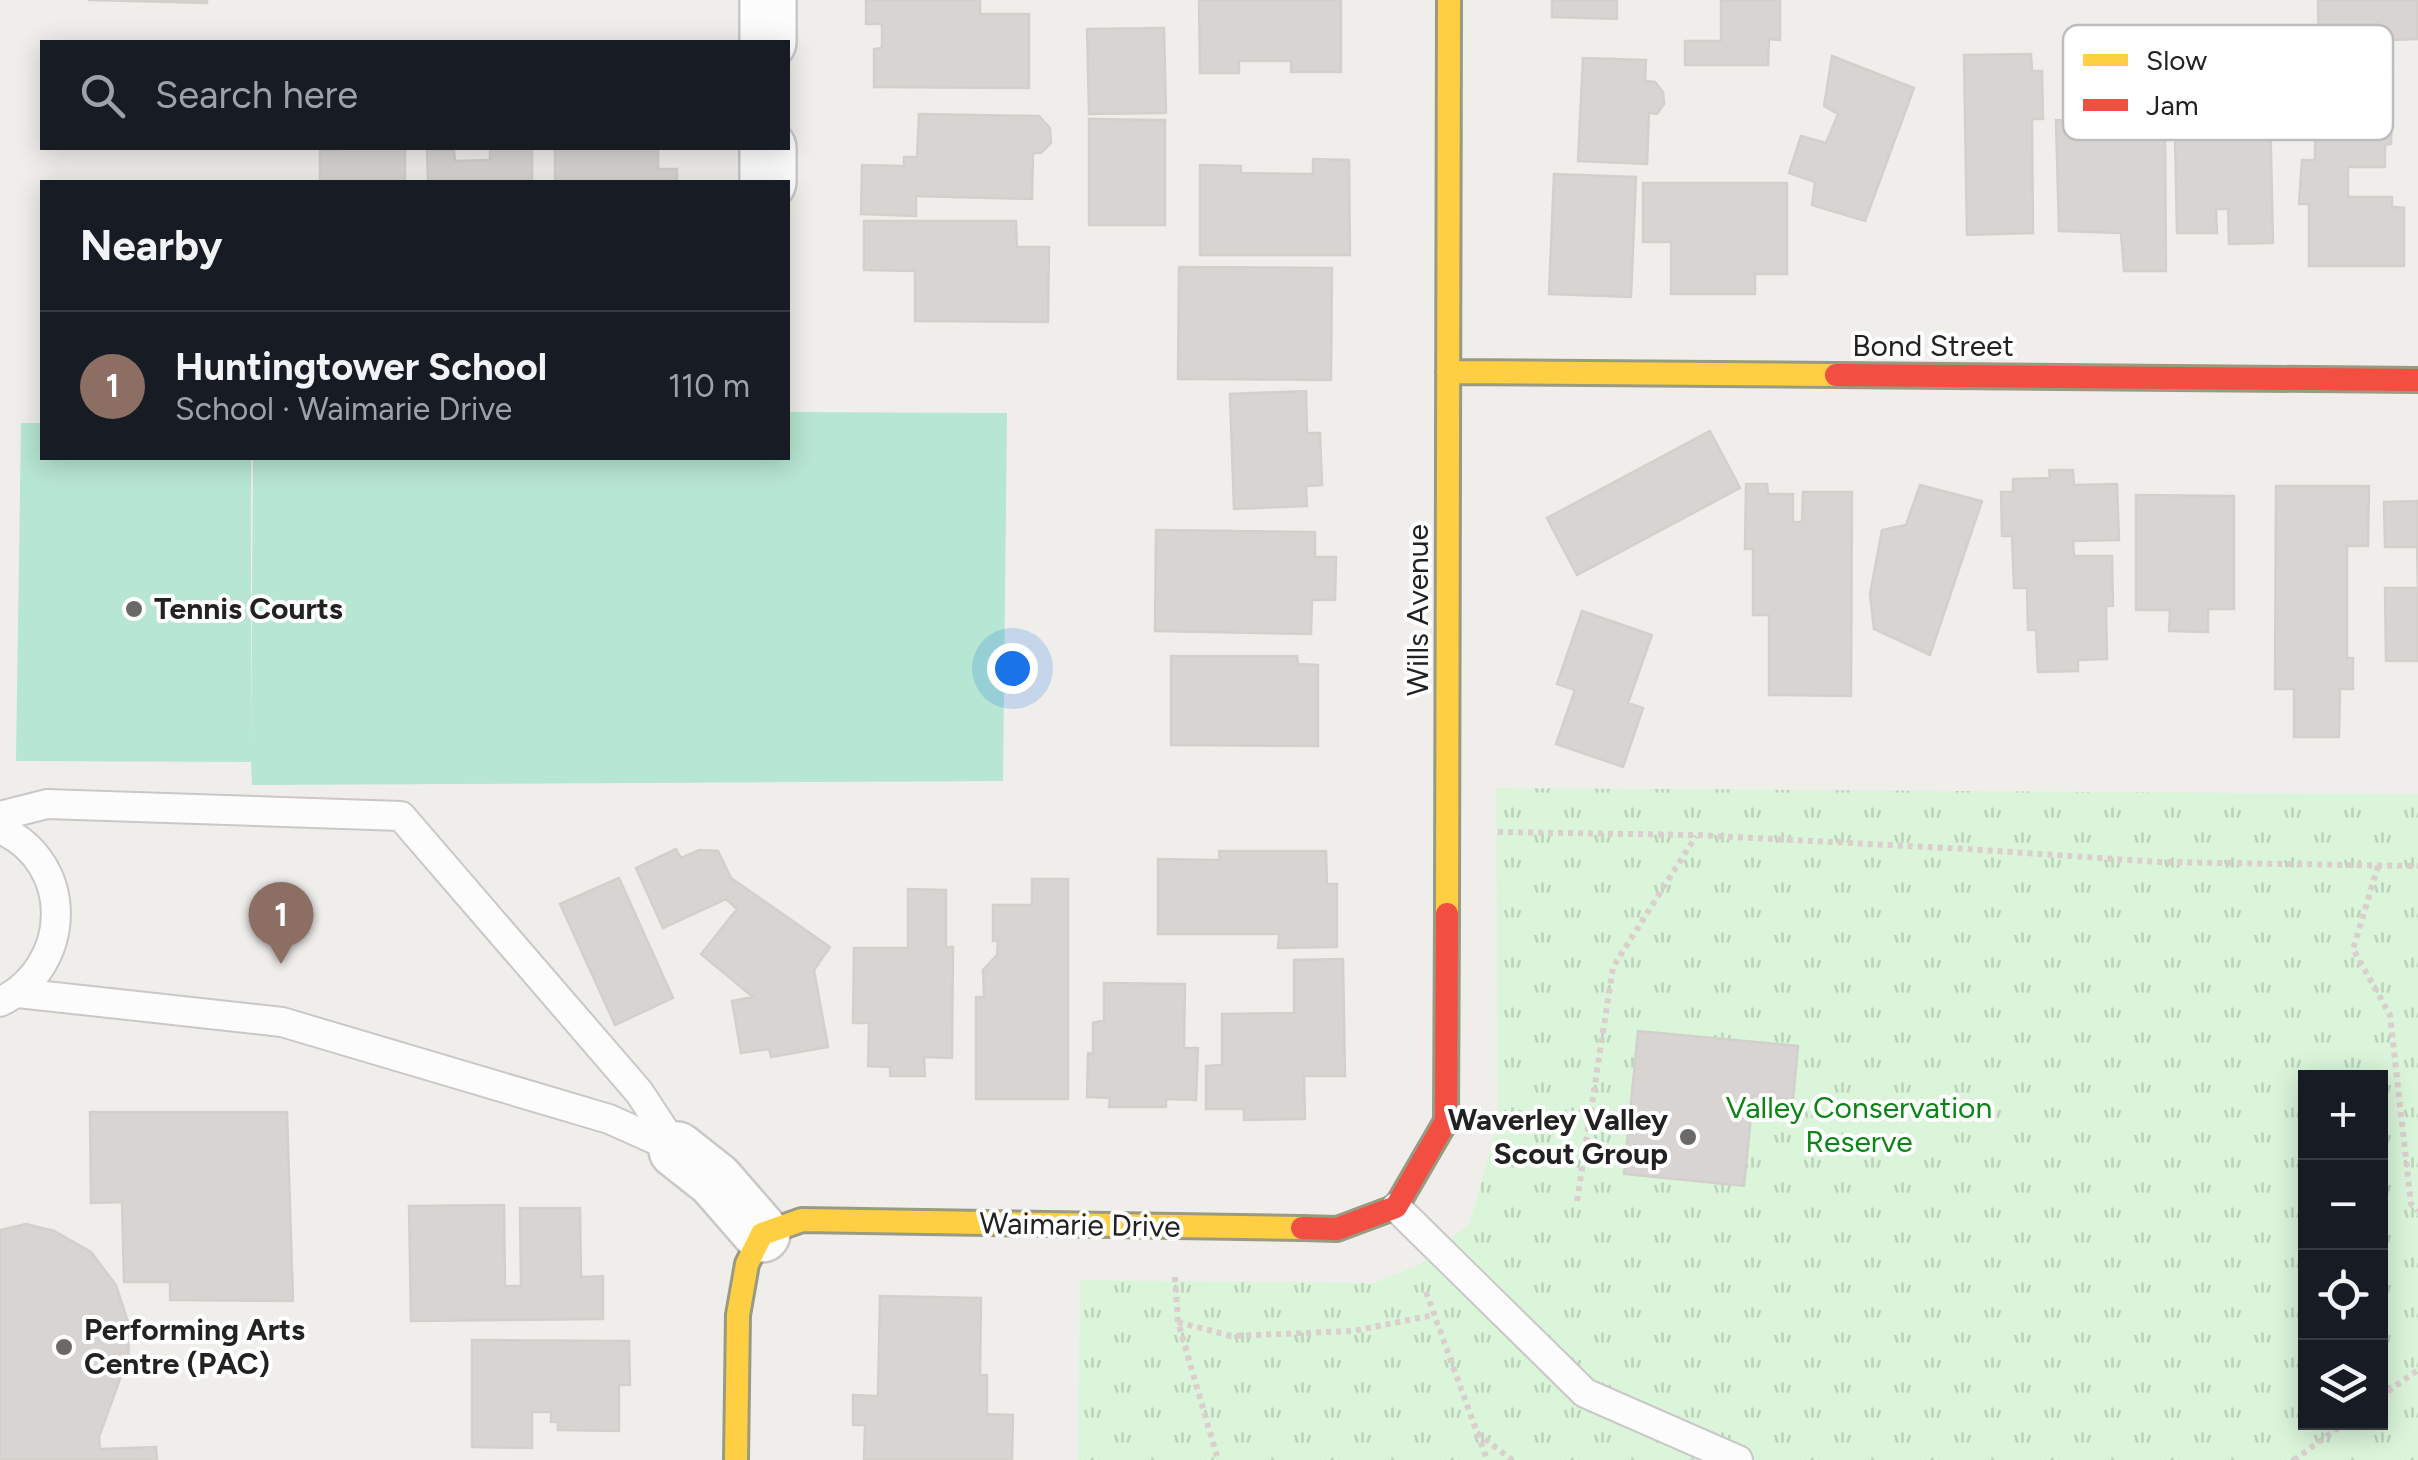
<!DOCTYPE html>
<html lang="en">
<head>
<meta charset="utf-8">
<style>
  body { margin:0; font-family:Figtree,sans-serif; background:#20242c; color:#f1f3f6 }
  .controls { position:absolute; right:30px; bottom:30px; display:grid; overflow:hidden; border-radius:0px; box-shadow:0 5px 25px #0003 }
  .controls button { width:90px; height:90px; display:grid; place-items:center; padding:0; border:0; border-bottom:2px solid #363941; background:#171b24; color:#f1f3f6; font:50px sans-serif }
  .you { position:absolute; left:1012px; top:668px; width:35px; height:35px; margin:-25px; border:8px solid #fff; border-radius:50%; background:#1a73e8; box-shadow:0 0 0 15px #1a73e833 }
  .badge { display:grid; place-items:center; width:65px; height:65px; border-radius:50%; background:#8c9099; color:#fff; font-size:32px; font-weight:700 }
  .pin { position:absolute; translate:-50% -82px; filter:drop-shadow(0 2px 5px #0008) }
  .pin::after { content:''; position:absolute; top:52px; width:35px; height:30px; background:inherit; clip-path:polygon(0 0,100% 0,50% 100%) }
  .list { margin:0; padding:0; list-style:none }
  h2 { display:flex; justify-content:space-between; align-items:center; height:130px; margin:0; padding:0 40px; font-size:42px }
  h2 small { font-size:32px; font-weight:400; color:#9ea1a6 }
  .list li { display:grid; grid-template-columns:65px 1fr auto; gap:30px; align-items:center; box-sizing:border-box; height:150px; padding:0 40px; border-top:2px solid #363941 }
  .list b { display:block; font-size:38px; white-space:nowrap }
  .list p { margin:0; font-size:32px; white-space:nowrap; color:#9ea1a6 }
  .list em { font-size:32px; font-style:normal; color:#9ea1a6 }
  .icon { flex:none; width:55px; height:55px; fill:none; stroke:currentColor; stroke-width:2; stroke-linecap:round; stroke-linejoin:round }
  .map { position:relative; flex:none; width:2418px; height:1460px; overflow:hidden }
  .search { position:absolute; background:#171b24; box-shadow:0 5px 25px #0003; left:40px; top:40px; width:750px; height:110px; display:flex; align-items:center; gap:25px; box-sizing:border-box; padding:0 35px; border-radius:0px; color:#9ea1a6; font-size:38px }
  .panel { position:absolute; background:#171b24; box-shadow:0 5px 25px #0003; left:40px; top:180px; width:750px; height:280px; border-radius:0px }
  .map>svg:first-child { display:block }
  .park { fill:url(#park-tufts); fill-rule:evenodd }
  .pitch { fill:#b7e6d2 }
  .building { fill:#d7d4d2; stroke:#d3d0cc; stroke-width:2.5 }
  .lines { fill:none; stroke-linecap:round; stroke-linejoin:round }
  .lane-casing { stroke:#c9c8c7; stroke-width:32 }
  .street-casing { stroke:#c9c8c7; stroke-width:60 }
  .slow-casing { stroke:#999a82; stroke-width:28 }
  .jam-casing { stroke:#999a82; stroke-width:28 }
  .path { stroke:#dccecd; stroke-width:6; stroke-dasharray:5 5; stroke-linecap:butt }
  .lane { stroke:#fdfcfc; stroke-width:28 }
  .street { stroke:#fdfcfc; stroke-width:55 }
  .slow { stroke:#ffcf43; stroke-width:22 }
  .jam { stroke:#f24e42; stroke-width:22 }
  .poi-dot { fill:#6a6968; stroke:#fff; stroke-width:4 }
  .labels { text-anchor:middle; stroke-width:8; stroke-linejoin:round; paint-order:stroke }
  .street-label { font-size:30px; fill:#222; stroke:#fff }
  .poi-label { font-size:30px; font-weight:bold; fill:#222; stroke:#fff; text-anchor:start }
  .park-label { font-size:30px; fill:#0c8416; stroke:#fff }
  .key { fill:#fff; stroke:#bdbdbd; stroke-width:2.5 }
  .key-label { font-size:28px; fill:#222 }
</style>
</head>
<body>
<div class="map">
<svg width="2418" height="1460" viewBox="0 0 2418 1460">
  <defs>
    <pattern id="park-tufts" width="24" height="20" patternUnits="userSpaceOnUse" patternTransform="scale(2.5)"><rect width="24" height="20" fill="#daf5da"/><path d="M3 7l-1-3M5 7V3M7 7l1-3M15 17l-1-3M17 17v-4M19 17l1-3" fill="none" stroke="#bbd2bb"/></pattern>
  </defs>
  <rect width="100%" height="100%" fill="#f0eeeb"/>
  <!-- park -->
  <path class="park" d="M 1496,788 L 2418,794 L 2418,1460 L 1078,1460 L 1080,1280 L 1374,1283 L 1421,1264 L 1470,1223 L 1498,1121 ZM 2306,1078 L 2380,1078 L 2380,1422 L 2306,1422 Z"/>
  <!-- pitch -->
  <path class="pitch" d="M 788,412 L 1007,413 L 1003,781 L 252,785 L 251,762 L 16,761 L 21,423 L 42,423 L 42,458 L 251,458 L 251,748 L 253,458 L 788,458 Z"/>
  <!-- building -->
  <path class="building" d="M 88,0 L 207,0 L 207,3 Z
    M 866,0 L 980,0 L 980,14 L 1029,14 L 1029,88 L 874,87 L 874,49 L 882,48 L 882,24 L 866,24 Z
    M 1199,0 L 1341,0 L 1341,72 L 1291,72 L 1291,61 L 1239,61 L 1239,73 L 1200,73 Z
    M 1552,0 L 1617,0 L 1617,19 L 1552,17 Z
    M 1721,0 L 1780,0 L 1780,40 L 1769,39 L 1768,65 L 1685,65 L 1685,41 L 1721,41 Z
    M 2318,0 L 2417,0 L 2417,39 L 2389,40 L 2389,53 L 2319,54 Z
    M 1164,28 L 1166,113 L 1089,114 L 1087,29 Z
    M 2031,54 L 2032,71 L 2042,71 L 2043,119 L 2032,119 L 2033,233 L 1967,235 L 1964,55 Z
    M 1832,56 L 1914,88 L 1865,221 L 1812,205 L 1815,182 L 1789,173 L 1801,136 L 1826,143 L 1838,114 L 1824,106 Z
    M 1583,58 L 1646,60 L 1645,81 L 1655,82 L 1663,92 L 1664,104 L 1657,114 L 1649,113 L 1647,164 L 1578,161 Z
    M 2100,59 L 2145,59 L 2148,126 L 2165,128 L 2166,271 L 2124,271 L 2121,233 L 2059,231 L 2056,120 L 2082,121 L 2081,106 L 2089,97 L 2101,100 Z
    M 2269,64 L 2273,243 L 2229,244 L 2228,209 L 2216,209 L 2217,233 L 2177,233 L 2175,139 L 2204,139 L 2203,111 L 2229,110 L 2229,102 L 2242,103 L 2242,65 Z
    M 2393,70 L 2391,144 L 2385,145 L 2385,167 L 2348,167 L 2348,197 L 2392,197 L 2392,207 L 2404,208 L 2404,266 L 2309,266 L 2309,204 L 2299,204 L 2302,160 L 2315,160 L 2315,71 Z
    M 919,114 L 1039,116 L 1050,128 L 1051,143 L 1041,153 L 1033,153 L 1032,199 L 916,196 L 916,216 L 861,214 L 862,165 L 904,166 L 904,157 L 917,157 Z
    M 1089,119 L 1165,120 L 1165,225 L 1089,225 Z
    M 339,148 L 405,148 L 405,182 L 320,182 L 320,150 L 339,150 Z
    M 555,148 L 658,148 L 658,169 L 677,169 L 677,182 L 555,182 Z
    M 490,149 L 532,149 L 532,182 L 428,182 L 427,150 L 454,150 L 455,161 L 490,160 Z
    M 1313,159 L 1349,160 L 1350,255 L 1200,255 L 1200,165 L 1241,166 L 1241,173 L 1313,174 Z
    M 1554,174 L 1636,177 L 1631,297 L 1549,294 Z
    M 1643,183 L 1787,183 L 1787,274 L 1755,274 L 1755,294 L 1671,294 L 1671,242 L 1643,242 Z
    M 864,221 L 1016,221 L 1017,247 L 1049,247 L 1048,322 L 915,321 L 915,271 L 864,270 Z
    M 1179,267 L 1332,268 L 1331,380 L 1178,379 Z
    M 1306,391 L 1307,433 L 1320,433 L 1322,485 L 1306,486 L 1307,506 L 1234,509 L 1230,394 Z
    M 1710,431 L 1740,488 L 1577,575 L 1547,518 Z
    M 2049,470 L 2073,470 L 2074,485 L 2117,484 L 2119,540 L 2073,541 L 2074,556 L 2112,556 L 2113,606 L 2106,606 L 2107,659 L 2078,660 L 2078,671 L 2038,672 L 2036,630 L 2028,630 L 2027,588 L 2014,588 L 2012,536 L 2002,536 L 2001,492 L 2013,492 L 2013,479 L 2050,478 Z
    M 1746,484 L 1767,484 L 1768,494 L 1793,494 L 1793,522 L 1802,522 L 1803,492 L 1852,492 L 1851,696 L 1769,695 L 1769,615 L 1753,615 L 1753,549 L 1745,549 Z
    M 1920,485 L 1982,501 L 1930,655 L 1874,629 L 1870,594 L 1882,530 L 1906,525 Z
    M 2276,486 L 2369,486 L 2368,546 L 2347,546 L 2347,658 L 2353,658 L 2353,689 L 2340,689 L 2339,737 L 2294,737 L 2294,689 L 2275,689 Z
    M 2136,495 L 2234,496 L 2234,609 L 2208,609 L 2208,632 L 2169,631 L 2170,610 L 2136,610 Z
    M 2418,501 L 2418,661 L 2386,661 L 2385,588 L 2418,588 L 2417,547 L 2385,547 L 2384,502 Z
    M 1156,530 L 1315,532 L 1315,557 L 1336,557 L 1335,600 L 1312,600 L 1311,634 L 1155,631 Z
    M 1582,611 L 1652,635 L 1628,703 L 1643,708 L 1623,767 L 1556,744 L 1575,690 L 1557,684 Z
    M 1171,656 L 1297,656 L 1298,664 L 1318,665 L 1318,746 L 1171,745 Z
    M 676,849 L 681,858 L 699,850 L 718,851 L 731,878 L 830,947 L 814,970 L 828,1047 L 771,1057 L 769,1049 L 741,1053 L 732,1001 L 753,997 L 701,954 L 737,909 L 726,899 L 663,928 L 636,868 Z
    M 1219,851 L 1326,851 L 1327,884 L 1337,884 L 1337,947 L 1278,948 L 1279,934 L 1158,934 L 1158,859 L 1220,860 Z
    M 619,878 L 673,998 L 615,1025 L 560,904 Z
    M 1032,879 L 1068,879 L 1068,1099 L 976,1099 L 976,997 L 984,997 L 983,970 L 997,955 L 998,941 L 993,941 L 993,905 L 1032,905 Z
    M 908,889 L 946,890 L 946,947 L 953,947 L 952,1058 L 924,1057 L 925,1076 L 890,1076 L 890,1067 L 868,1066 L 869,1023 L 853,1023 L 854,948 L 908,948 Z
    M 1343,959 L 1345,1076 L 1304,1076 L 1305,1119 L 1244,1120 L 1244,1109 L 1206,1109 L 1206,1066 L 1222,1065 L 1222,1014 L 1294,1013 L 1294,960 Z
    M 1104,983 L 1185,984 L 1184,1048 L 1198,1048 L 1196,1100 L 1166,1099 L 1166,1107 L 1109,1107 L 1110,1098 L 1087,1097 L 1088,1053 L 1093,1054 L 1093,1023 L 1104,1020 Z
    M 1638,1031 L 1798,1046 L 1793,1100 L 1753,1096 L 1744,1186 L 1624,1174 Z
    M 90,1112 L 287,1112 L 293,1301 L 170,1300 L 170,1282 L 124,1282 L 122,1202 L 91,1203 Z
    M 504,1205 L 505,1286 L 521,1286 L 520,1208 L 580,1208 L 581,1277 L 603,1276 L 603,1319 L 411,1321 L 409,1206 Z
    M 26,1224 L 54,1231 L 91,1252 L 116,1285 L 128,1322 L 129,1372 L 121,1376 L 99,1437 L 100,1449 L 156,1447 L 157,1460 L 0,1460 L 0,1230 Z
    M 880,1296 L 981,1298 L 980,1375 L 987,1375 L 987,1414 L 1013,1415 L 1012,1460 L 864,1460 L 865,1425 L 853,1425 L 853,1395 L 878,1396 Z
    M 472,1340 L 629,1341 L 630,1385 L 619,1385 L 619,1431 L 558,1430 L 558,1422 L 551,1422 L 551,1412 L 532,1412 L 532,1448 L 472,1447 Z"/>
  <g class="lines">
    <defs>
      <path id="lane" d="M 0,816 L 47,804 L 401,816 L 639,1092 L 677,1150
        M 0,829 C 76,863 73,966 0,1002
        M 18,993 L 282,1022 L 609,1119 L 676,1149
        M 1396,1207 L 1585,1393 L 1738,1460"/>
      <path id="street" d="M 768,0 L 768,42
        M 768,182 L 768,148
        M 677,1150 L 715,1180 L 762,1234"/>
      <path id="slow" d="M 1448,372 L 1836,375
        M 1447,914 L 1449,0
        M 736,1460 L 738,1315 L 747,1264 L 762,1234 L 802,1220 L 1302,1228"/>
      <path id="jam" d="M 1836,375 L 2418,380
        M 1302,1228 L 1337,1229 L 1396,1207 L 1446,1121 L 1447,914"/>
    </defs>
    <!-- lane casing -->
    <use href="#lane" class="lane-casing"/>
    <!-- street casing -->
    <use href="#street" class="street-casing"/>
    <!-- slow casing -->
    <use href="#slow" class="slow-casing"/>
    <!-- jam casing -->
    <use href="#jam" class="jam-casing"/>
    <!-- path -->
    <path class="path" d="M 1498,832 L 1696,835 L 1966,849 L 2160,862 L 2418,866
      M 2378,866 L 2353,949 L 2390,1015 L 2411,1204 L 2418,1211
      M 1577,1201 L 1613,967 L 1696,836
      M 1175,1277 L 1178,1322 L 1218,1460
      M 1426,1292 L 1487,1460
      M 1178,1322 L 1231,1336 L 1353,1331 L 1434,1315
      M 2380,1397 L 2418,1370
      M 1477,1433 L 1512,1460
      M 2294,1460 L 2346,1422"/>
    <!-- lane -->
    <use href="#lane" class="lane"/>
    <!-- street -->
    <use href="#street" class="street"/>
    <!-- slow -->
    <use href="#slow" class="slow"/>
    <!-- jam -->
    <use href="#jam" class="jam"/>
  </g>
  <!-- markers -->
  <g class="poi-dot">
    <circle cx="134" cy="609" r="10"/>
    <circle cx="1688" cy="1137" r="10"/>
    <circle cx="64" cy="1347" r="10"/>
  </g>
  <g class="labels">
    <!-- street labels -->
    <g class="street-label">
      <text x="1933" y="356">Bond Street</text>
      <text transform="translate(1418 610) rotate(-90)" y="10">Wills Avenue</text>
      <text transform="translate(1080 1225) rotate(1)" y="10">Waimarie Drive</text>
    </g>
    <!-- poi labels -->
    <g class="poi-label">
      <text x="154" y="619">Tennis Courts</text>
      <text x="1668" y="1130" text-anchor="end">Waverley Valley<tspan x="1668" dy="34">Scout Group</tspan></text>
      <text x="84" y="1340">Performing Arts<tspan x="84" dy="34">Centre (PAC)</tspan></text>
    </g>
    <!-- park labels -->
    <g class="park-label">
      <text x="1859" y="1118">Valley Conservation<tspan x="1859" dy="34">Reserve</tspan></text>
    </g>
  </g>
  <!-- legend -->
  <rect x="2063" y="25" width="330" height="115" rx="15" class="key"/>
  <rect x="2083" y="54" width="45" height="12" fill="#ffcf43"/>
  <rect x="2083" y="99" width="45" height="12" fill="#f24e42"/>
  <g class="key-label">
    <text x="2146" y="70">Slow</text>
    <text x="2146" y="115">Jam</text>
  </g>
</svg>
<div class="controls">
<button>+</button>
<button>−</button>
<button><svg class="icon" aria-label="locate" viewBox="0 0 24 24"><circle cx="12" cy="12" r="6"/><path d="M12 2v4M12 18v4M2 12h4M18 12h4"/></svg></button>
<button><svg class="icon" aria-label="layers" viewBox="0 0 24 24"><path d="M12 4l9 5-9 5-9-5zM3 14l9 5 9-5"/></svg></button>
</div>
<div class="you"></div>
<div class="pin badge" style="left:281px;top:964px;background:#8d6e63">1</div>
<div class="search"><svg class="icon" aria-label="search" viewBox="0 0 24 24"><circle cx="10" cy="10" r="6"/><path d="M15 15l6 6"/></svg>Search here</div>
<section class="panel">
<h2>Nearby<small></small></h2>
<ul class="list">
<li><span class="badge" style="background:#8d6e63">1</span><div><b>Huntingtower School</b><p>School · Waimarie Drive</p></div><em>110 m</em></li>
</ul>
</section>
</div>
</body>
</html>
